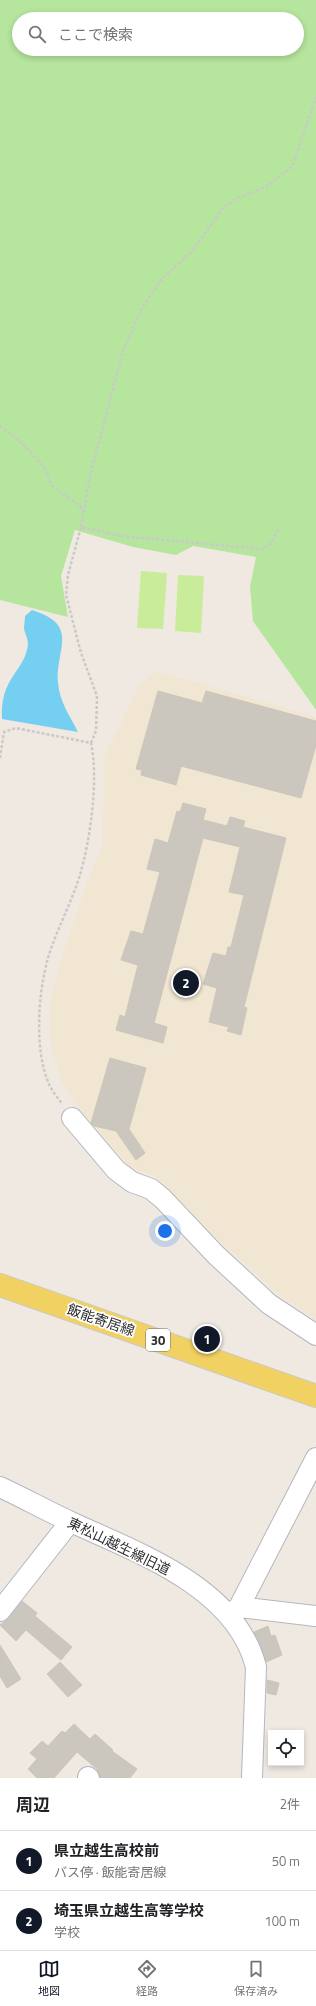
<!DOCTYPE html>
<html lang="ja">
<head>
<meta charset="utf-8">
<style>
  body { margin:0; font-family:"Titillium Web","Noto Sans JP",sans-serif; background:#f6f6f6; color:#202124 }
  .controls { position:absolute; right:12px; bottom:12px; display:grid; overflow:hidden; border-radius:0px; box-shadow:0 2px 6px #0003 }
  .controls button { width:36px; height:36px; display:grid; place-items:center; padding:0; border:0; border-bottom:1px solid #e0e0e0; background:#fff; color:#202124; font:20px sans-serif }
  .you { position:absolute; left:165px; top:1231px; width:14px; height:14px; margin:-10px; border:3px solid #fff; border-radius:50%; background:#1a73e8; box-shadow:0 0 0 6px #1a73e833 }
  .badge { display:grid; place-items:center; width:26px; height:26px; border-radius:50%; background:#111827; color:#fff; font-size:13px; font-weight:700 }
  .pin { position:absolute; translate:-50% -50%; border:2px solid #fff; box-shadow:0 1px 4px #0006 }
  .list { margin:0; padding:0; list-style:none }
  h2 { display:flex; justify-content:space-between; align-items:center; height:52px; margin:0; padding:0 16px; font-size:17px }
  h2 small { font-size:13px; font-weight:400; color:#757577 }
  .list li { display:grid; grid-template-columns:26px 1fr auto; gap:12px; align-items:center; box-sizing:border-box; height:60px; padding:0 16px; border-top:1px solid #e0e0e0 }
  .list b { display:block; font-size:15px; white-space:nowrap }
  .list p { margin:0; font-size:13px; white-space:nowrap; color:#757577 }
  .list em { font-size:13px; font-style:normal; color:#757577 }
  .icon { flex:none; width:22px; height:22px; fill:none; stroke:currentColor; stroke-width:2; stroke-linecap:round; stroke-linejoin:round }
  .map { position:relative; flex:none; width:316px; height:1778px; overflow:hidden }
  .search { position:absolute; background:#fff; box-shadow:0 2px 6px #0003; left:12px; right:12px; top:12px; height:44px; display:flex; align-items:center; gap:10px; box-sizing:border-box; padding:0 14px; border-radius:22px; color:#757577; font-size:15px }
  .sheet { height:172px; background:#fff }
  nav { display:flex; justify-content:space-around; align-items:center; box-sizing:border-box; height:56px; border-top:1px solid #e0e0e0; background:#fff; font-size:11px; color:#757577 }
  nav a { display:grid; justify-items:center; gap:2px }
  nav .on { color:#111827 }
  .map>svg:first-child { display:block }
  .education { fill:#f0e6d1 }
  .green { fill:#b6e59e; fill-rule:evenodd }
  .pitch { fill:#c9ec9a }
  .water { fill:#75cff0 }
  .building { fill:#cbc7bf; stroke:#cbc5ba }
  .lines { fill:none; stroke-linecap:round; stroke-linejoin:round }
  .minor-casing { stroke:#b4b7c1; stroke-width:22 }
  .major-casing { stroke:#c9c9c9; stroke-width:24 }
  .path { stroke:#c9c9c9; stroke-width:2.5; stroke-dasharray:3 2; stroke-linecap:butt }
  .minor { stroke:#fff; stroke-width:20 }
  .major { stroke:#f2d163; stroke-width:22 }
  .labels { text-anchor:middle; stroke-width:3.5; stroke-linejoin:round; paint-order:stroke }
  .shield { fill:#fff; stroke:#6d6d6d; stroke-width:1 }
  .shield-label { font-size:13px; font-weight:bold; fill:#2e2e2e }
  .street-label { font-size:14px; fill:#2e2e2e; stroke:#fff }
</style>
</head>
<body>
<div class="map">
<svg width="316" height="1778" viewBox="0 0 316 1778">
  <rect width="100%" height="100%" fill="#efe9e1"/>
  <!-- education -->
  <path class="education" d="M 156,671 L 316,717 L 316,1320 L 278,1293 L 218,1239 L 157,1177 L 129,1167 L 75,1104 L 62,1082 L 51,1046 L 49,1005 L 61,960 L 80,902 L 103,843 L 104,758 L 139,686 Z"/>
  <!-- green -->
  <path class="green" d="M 0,0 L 316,0 L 316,710 L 253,621 L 250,587 L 256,557 L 193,546 L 176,555 L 133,547 L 75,530 L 61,576 L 68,617 L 0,600 ZM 19,19 L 297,19 L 297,49 L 19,49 Z"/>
  <!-- pitch -->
  <path class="pitch" d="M 141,571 L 167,573 L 163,629 L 137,628 Z
    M 178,575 L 204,576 L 201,633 L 175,631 Z"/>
  <!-- water -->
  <path class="water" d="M 32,610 C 80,625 56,648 58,682 C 59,701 70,716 78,732 L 2,719 C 0,676 25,672 28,644 C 28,639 25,633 24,629 C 24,625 25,620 25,616 Z"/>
  <!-- building -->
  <path class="building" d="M 158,691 L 202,703 L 206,691 L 316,721 L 316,745 L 301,798 L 181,766 L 176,785 L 141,775 L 142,770 L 136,769 Z
    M 183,803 L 206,809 L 203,820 L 227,826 L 230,817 L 245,821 L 243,827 L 286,838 L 244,1007 L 247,1008 L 241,1035 L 227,1031 L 229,1027 L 209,1022 L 217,988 L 203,984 L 213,953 L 226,956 L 228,947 L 231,947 L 244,895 L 229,892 L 240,847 L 203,838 L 154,1023 L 167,1027 L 163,1043 L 116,1030 L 120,1015 L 125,1017 L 138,965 L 121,960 L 131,931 L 143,934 L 160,872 L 147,869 L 155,839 L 168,843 L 177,811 L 180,812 Z
    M 110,1058 L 146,1068 L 129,1129 L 145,1153 L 136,1160 L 116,1131 L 94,1126 L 91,1123 Z
    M 22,1601 L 37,1613 L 35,1616 L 72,1647 L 61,1660 L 26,1630 L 16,1641 L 0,1625 L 9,1618 Z
    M 268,1626 L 271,1636 L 275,1635 L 282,1655 L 266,1662 L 254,1632 Z
    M 0,1645 L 21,1679 L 7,1688 L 0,1676 Z
    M 60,1662 L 82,1685 L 68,1697 L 47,1674 Z
    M 267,1680 L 279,1683 L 276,1695 L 267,1693 Z
    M 74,1724 L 90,1739 L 95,1734 L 113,1750 L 112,1751 L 137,1769 L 130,1778 L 100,1778 L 97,1769 L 77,1752 L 54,1778 L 37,1778 L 28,1769 L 37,1759 L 30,1753 L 42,1741 L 48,1746 L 62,1731 L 65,1733 Z"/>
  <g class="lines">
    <defs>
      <path id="minor" d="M 72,1118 L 116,1170 L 132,1182 L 151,1189 L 163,1199 L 216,1255 L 269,1304 L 316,1335
        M 0,1487 C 24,1498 47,1511 71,1522 C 138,1553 236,1587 256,1667 L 252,1778
        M 239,1607 L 316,1616
        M 0,1611 L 70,1522
        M 229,1615 L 239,1607 L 316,1458
        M 88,1777 L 89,1778"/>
      <path id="major" d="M 0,1285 L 316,1396"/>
    </defs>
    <!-- minor casing -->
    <use href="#minor" class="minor-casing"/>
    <!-- major casing -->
    <use href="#major" class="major-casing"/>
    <!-- path -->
    <path class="path" d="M 0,426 L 23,444 L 44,467 L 52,486 L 84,509
      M 81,527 L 91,472 L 123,351 L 142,308 L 161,280 L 193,250 L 222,209 L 236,199 L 267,186 L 292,167 L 316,97
      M 91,743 L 96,731 L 97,696 L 81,653 L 66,595 L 68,575 L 81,527 L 121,536 L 262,549 L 270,545 L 280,526
      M 0,758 L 4,732 L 16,728 L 91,743 C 99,780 90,843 79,878 C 70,906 56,931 48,958 C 38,993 34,1050 49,1084 C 52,1091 58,1098 62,1104"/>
    <!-- minor -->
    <use href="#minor" class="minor"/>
    <!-- major -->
    <use href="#major" class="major"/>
  </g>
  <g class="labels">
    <!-- shield labels -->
    <rect class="shield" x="146" y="1329" width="24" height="22" rx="3"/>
    <g class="shield-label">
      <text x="158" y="1345">30</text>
    </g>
    <!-- street labels -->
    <g class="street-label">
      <text transform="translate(101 1320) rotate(19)" y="5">飯能寄居線</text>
      <text transform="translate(119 1546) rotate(26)" y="5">東松山越生線旧道</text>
    </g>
  </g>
</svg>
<div class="controls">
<button><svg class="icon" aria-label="locate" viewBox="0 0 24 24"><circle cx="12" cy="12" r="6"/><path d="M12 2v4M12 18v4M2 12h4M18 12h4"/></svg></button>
</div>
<div class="you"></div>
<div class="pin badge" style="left:207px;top:1339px">1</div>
<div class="pin badge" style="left:186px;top:983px">2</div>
<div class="search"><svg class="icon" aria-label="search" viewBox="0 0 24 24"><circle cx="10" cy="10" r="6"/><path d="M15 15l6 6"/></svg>ここで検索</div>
</div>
<section class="sheet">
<h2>周辺<small>2件</small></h2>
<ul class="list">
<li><span class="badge">1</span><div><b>県立越生高校前</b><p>バス停 · 飯能寄居線</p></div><em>50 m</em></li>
<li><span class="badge">2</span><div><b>埼玉県立越生高等学校</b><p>学校</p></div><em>100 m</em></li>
</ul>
</section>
<nav>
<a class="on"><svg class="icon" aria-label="map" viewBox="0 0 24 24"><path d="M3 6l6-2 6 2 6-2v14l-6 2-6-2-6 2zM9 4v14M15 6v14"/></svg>地図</a>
<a><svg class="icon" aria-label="directions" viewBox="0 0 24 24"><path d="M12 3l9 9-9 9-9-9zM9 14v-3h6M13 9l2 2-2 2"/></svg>経路</a>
<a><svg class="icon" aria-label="saved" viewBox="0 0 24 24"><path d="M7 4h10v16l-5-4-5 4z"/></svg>保存済み</a>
</nav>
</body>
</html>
